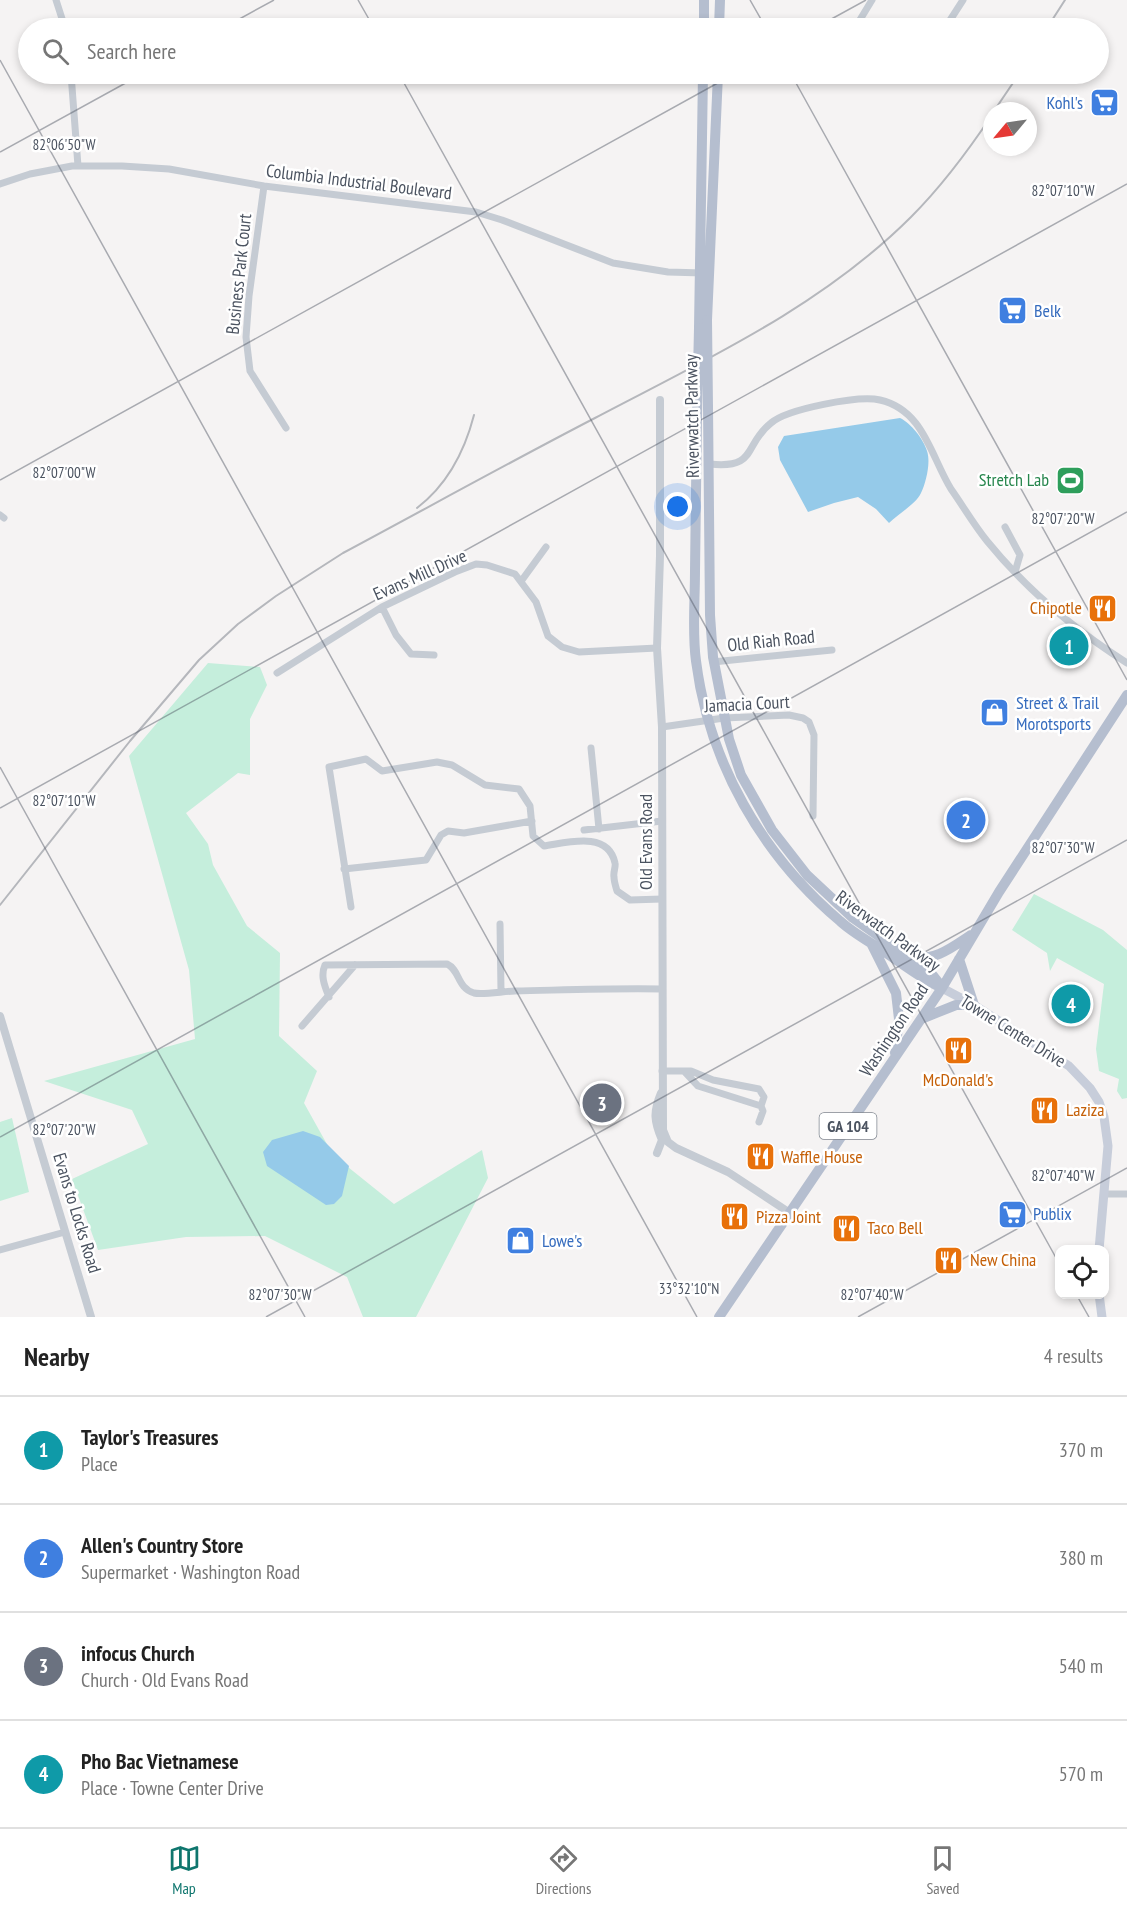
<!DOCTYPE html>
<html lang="en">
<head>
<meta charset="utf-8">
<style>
  body { margin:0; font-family:"PT Sans Narrow",sans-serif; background:#f6f6f6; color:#222 }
  .controls { position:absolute; right:18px; bottom:18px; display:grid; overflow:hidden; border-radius:12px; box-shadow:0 3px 9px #0003 }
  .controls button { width:54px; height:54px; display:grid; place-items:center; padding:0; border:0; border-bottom:2px solid #e0e0e0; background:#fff; color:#222; font:30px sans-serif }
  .compass { position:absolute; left:983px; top:102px; width:54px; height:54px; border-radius:50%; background:#fff; box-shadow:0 3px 9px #0003; rotate:241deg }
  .you { position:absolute; left:678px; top:507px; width:21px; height:21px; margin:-15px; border:4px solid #fff; border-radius:50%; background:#1a73e8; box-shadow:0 0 0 9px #1a73e833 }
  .badge { display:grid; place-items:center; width:39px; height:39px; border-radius:50%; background:#0f766e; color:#fff; font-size:20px; font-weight:700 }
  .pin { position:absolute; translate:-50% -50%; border:3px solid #fff; box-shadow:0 2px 6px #0006 }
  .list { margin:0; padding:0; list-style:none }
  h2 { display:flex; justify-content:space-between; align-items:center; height:78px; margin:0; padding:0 24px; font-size:26px }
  h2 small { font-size:20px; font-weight:400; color:#767676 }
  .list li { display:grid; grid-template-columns:39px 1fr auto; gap:18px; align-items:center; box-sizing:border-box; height:108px; padding:0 24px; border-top:2px solid #e0e0e0 }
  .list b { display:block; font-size:22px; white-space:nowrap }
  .list p { margin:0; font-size:20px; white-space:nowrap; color:#767676 }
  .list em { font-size:20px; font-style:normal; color:#767676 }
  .icon { flex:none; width:33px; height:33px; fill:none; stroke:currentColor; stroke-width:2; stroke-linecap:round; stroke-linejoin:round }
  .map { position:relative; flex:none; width:1127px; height:1317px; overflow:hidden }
  .search { position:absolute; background:#fff; box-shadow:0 3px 9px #0003; left:18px; right:18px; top:18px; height:66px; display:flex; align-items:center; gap:15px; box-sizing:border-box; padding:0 21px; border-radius:33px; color:#767676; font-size:22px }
  .sheet { height:510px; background:#fff }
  nav { display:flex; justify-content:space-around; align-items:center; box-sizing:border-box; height:84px; border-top:2px solid #e0e0e0; background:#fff; font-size:16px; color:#767676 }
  nav a { display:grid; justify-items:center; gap:3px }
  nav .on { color:#0f766e }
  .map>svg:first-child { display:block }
  .green { fill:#c5eedc }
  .water { fill:#95cae9 }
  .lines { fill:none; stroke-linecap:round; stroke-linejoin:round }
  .minor { stroke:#c5cbd3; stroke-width:7 }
  .tertiary { stroke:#c5cbd3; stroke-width:8 }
  .secondary { stroke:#c7cdda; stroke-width:9 }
  .primary { stroke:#b5becf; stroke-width:10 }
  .rail { stroke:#b5b7bc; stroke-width:2 }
  .primary-bridge { stroke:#b5becf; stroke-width:10 }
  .ticks { fill:none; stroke:#4b5360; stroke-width:1.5; stroke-opacity:0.45 }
  .labels { text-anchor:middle; stroke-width:5; stroke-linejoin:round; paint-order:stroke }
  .shield { fill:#fff; stroke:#818790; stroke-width:1.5 }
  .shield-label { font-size:16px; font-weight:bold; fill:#4b5360 }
  .shop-label { font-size:18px; fill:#366cbe; stroke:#fff; text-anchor:start }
  .street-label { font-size:18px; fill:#4b5360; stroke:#fff }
  .leisure-label { font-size:18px; fill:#27864d; stroke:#fff; text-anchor:end }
  .food-label { font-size:18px; fill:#c56008; stroke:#fff; text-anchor:start }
  .ticks-label { font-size:15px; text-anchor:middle; fill:#4b5360; stroke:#fff; stroke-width:5; stroke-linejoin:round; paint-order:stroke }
</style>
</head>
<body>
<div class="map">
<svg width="1127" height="1317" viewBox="0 0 1127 1317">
  <rect width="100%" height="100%" fill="#f5f3f3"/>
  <!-- green -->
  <path class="green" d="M 208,663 L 260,667 L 267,685 L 250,719 L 250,775 L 238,773 L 186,813 L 208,844 L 213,865 L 247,926 L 280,953 L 279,1036 L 317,1071 L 304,1103 L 333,1155 L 394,1204 L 482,1150 L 488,1178 L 416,1317 L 363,1317 L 347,1277 L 265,1236 L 186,1237 L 98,1250 L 72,1179 L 148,1144 L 132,1110 L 44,1081 L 195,1039 L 189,970 L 129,756 Z
    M 1034,894 L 1103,930 L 1127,950 L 1127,1098 L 1122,1099 L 1117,1091 L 1119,1079 L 1099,1071 L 1096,1049 L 1104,984 L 1057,958 L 1050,971 L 1047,953 L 1012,930 Z
    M 12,1118 L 29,1192 L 0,1201 L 0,1122 Z"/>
  <!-- water -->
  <path class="water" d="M 900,418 C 911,423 924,440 927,451 C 931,462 926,483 921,493 C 915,505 899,513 889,523 L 876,509 L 858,497 L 834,503 L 808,512 L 780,460 L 778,447 L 784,436 Z
    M 303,1131 L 320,1137 L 349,1166 L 342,1196 L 334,1204 L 326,1205 L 267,1166 L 263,1152 L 272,1140 Z"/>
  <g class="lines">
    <!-- minor -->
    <path class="minor" d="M 56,0 L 65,28
      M 855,28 L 872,0
      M 945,28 L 963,0
      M 71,74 L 78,166
      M 0,184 L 30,174 L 72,166 L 122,166 L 169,169 L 264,186 L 476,212 L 502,220 L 613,263 L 668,272 L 703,273
      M 264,186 L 249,296 L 246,337 L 250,371 L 286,428
      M 710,464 C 758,469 743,445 771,423 C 787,409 859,395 880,400 C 924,410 931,457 951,489 C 963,506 974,525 987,541 C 1026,589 1075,630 1127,663
      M 0,515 L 4,518
      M 1005,527 L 1020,555 L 1015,572
      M 522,580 L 546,547
      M 382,607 L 396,635 L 411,654 L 434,655
      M 713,662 L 832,650
      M 277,673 L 382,607 L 455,572 L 476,564 L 487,565 L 515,574 L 536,602 L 548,636 L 562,647 L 579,652 L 657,648
      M 662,727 L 724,718 L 789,715 L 803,718 L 809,722 L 814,735 L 813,816
      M 591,748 L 599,829
      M 584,830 L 662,821
      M 344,869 L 426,860 L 441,835 L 448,831 L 464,833 L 532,821
      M 351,907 L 329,767 L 366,759 L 382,771 L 437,762 L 452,765 L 485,785 L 519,789 L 530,806 L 533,836 L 544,846 C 566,843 608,830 615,863 C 616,867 613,872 614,877 C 614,882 616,887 617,891 L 630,900 L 662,899
      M 500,924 L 501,991
      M 329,997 C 325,987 320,976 325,965 L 447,964 C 460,970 457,988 474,993 C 483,995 505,991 515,991 C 564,990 613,988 662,989
      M 302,1026 L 355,965
      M 662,1071 L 684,1071 L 698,1086 L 761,1106 L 763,1111 L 759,1122
      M 684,1071 L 691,1071 L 713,1080 L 759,1089 L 764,1097 L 761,1106
      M 1106,1194 L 1127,1194
      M 0,1250 L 65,1232"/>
    <!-- tertiary -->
    <path class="tertiary" d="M 660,400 L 660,556 L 657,648 L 662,727 L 663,1130 L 668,1142 L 676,1148 L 728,1172 L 790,1213
      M 0,1016 L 91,1317
      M 657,1153 L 662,1140 C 654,1121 653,1112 661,1093"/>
    <!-- secondary -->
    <path class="secondary" d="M 942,988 L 974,1005 L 1069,1066 L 1090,1088 L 1099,1102 L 1104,1117 L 1108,1146 L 1099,1250
      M 1099,1294 L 1102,1317"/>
    <!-- primary -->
    <path class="primary" d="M 704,28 L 704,0
      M 719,28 L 720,0
      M 707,320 L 718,74
      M 699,328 L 703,74
      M 708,407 L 710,615 L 713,657 L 729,739 L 741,775 L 772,830 L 807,875 L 853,918 L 931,973 L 942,987
      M 697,417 C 696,468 696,519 695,571 C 695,601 692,632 696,661 C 709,763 762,855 840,921 C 853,933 870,942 885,952 C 904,965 921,979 942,988
      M 871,943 L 896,993 L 899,1019 L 895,1053
      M 909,958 C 935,961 950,949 971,935
      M 921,1019 L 956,1005 L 974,1005 L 959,959
      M 719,1317 L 942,988 L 999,892 L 1127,695"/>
    <!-- rail -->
    <path class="rail" d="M 1047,28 L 1065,0
      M 994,111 L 1019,74
      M 417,508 C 447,485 465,450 474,415
      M 0,905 L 130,741 L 199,660 L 238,624 L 276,596 L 343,553 C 427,508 510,462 595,418 C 705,360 821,307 911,217 C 942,186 968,151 992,115"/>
    <!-- primary-bridge -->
    <path class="primary-bridge" d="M 707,320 L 708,407
      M 697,417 L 699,328"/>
  </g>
  <!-- ticks -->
  <path class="ticks" d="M 358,0 L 374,28M 750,0 L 766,28M 223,28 L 274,0M 815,28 L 866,0M 0,60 L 697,1317M 399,74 L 1060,1265M 791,74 L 1127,680M 0,152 L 142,74M 0,480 L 734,74M 0,767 L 305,1317M 0,808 L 1127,184M 0,1137 L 1127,512M 1076,1294 L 1089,1317M 266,1317 L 1127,840M 858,1317 L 1127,1168"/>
  <!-- icons -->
  <defs>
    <symbol id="supermarket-square" viewBox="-11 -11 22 22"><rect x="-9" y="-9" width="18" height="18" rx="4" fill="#3f7fe0" stroke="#fff"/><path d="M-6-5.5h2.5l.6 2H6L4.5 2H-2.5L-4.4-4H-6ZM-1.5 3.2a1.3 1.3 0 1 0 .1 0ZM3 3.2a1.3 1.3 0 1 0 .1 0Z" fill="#fff"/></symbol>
    <symbol id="stadium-square" viewBox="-11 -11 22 22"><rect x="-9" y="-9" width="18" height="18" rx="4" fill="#2e9e5b" stroke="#fff"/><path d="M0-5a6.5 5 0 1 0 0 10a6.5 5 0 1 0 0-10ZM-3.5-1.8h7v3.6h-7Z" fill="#fff"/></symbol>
    <symbol id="restaurant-square" viewBox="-11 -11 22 22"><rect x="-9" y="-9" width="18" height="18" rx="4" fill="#e8710a" stroke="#fff"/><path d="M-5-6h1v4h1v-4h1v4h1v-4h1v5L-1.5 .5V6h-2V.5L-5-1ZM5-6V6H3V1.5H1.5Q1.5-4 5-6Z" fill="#fff"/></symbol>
    <symbol id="shop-square" viewBox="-11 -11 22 22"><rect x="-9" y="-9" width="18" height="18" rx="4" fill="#3f7fe0" stroke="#fff"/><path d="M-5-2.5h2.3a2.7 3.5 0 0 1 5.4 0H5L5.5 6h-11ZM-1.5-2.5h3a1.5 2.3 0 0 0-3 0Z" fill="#fff"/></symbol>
  </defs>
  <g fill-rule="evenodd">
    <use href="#supermarket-square" x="1088" y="86" width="33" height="33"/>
    <use href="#supermarket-square" x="996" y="294" width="33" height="33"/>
    <use href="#stadium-square" x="1054" y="464" width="33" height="33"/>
    <use href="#restaurant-square" x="1086" y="592" width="33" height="33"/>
    <use href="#shop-square" x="978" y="696" width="33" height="33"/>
    <use href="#restaurant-square" x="942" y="1034" width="33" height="33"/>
    <use href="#restaurant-square" x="1028" y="1094" width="33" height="33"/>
    <use href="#restaurant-square" x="744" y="1140" width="33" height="33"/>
    <use href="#supermarket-square" x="996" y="1198" width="33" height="33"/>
    <use href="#restaurant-square" x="718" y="1200" width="33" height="33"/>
    <use href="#restaurant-square" x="830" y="1212" width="33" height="33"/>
    <use href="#shop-square" x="504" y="1224" width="33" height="33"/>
    <use href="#restaurant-square" x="932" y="1244" width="33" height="33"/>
  </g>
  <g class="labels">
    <!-- shield labels -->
    <rect class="shield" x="819.5" y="1113" width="57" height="26" rx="4.5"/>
    <g class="shield-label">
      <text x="848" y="1132">GA 104</text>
    </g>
    <!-- shop labels -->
    <g class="shop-label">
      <text x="1083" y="109" text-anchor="end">Kohl's</text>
      <text x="1034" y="317">Belk</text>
      <text x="1016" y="709">Street &amp; Trail<tspan x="1016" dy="21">Morotsports</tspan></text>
      <text x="1033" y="1220">Publix</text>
      <text x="542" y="1247">Lowe's</text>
    </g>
    <!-- street labels -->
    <g class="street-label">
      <text transform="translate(359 182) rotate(7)" y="6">Columbia Industrial Boulevard</text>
      <text transform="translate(239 274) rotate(-84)" y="6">Business Park Court</text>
      <text transform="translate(692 416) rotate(-91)" y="6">Riverwatch Parkway</text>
      <text transform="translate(420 575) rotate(-24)" y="6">Evans Mill Drive</text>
      <text transform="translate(771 641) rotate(-6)" y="6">Old Riah Road</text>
      <text transform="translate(747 704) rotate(-3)" y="6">Jamacia Court</text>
      <text transform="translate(646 842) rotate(-90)" y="6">Old Evans Road</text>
      <text transform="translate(888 931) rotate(36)" y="6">Riverwatch Parkway</text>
      <text transform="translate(894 1030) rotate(-56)" y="6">Washington Road</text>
      <text transform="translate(1013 1031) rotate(32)" y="6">Towne Center Drive</text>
      <text transform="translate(77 1213) rotate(73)" y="6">Evans to Locks Road</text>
    </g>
    <!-- leisure labels -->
    <g class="leisure-label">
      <text x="1049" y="486">Stretch Lab</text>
    </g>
    <!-- food labels -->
    <g class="food-label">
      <text x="1082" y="614" text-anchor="end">Chipotle</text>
      <text x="958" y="1086" text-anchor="middle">McDonald's</text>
      <text x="1066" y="1116">Laziza</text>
      <text x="781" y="1163">Waffle House</text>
      <text x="756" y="1223">Pizza Joint</text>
      <text x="867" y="1234">Taco Bell</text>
      <text x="970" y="1266">New China</text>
    </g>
  </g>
  <g class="ticks-label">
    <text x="64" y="150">82°06'50"W</text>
    <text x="1063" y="196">82°07'10"W</text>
    <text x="64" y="478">82°07'00"W</text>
    <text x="1063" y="524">82°07'20"W</text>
    <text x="64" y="806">82°07'10"W</text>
    <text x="1063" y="853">82°07'30"W</text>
    <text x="64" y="1135">82°07'20"W</text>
    <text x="1063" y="1181">82°07'40"W</text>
    <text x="689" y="1294">33°32'10"N</text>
    <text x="280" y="1300">82°07'30"W</text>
    <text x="872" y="1300">82°07'40"W</text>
  </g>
</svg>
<div class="controls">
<button><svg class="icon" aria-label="locate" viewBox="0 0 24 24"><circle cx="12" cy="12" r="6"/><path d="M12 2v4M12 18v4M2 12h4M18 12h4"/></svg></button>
</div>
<svg class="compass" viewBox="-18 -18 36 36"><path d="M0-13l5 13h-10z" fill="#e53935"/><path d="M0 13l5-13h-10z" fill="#767676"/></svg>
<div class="you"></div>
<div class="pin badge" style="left:1069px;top:646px;background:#0f9aa8">1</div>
<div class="pin badge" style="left:966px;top:820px;background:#3f7fe0">2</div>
<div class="pin badge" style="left:602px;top:1103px;background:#6b7280">3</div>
<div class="pin badge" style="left:1071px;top:1004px;background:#0f9aa8">4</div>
<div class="search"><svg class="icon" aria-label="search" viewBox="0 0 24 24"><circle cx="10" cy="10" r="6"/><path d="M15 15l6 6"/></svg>Search here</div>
</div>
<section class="sheet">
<h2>Nearby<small>4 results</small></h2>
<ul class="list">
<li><span class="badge" style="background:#0f9aa8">1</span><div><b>Taylor's Treasures</b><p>Place</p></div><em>370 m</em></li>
<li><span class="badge" style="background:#3f7fe0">2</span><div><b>Allen's Country Store</b><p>Supermarket · Washington Road</p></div><em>380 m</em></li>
<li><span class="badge" style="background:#6b7280">3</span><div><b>infocus Church</b><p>Church · Old Evans Road</p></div><em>540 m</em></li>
<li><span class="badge" style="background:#0f9aa8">4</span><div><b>Pho Bac Vietnamese</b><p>Place · Towne Center Drive</p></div><em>570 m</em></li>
</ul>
</section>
<nav>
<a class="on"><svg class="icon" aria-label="map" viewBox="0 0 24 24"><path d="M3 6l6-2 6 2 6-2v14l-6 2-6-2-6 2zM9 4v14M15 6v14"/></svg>Map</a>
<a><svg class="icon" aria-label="directions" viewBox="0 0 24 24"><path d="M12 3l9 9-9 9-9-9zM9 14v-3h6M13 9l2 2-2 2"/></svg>Directions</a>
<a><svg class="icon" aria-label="saved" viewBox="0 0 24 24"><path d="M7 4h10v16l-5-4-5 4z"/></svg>Saved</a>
</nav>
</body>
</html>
